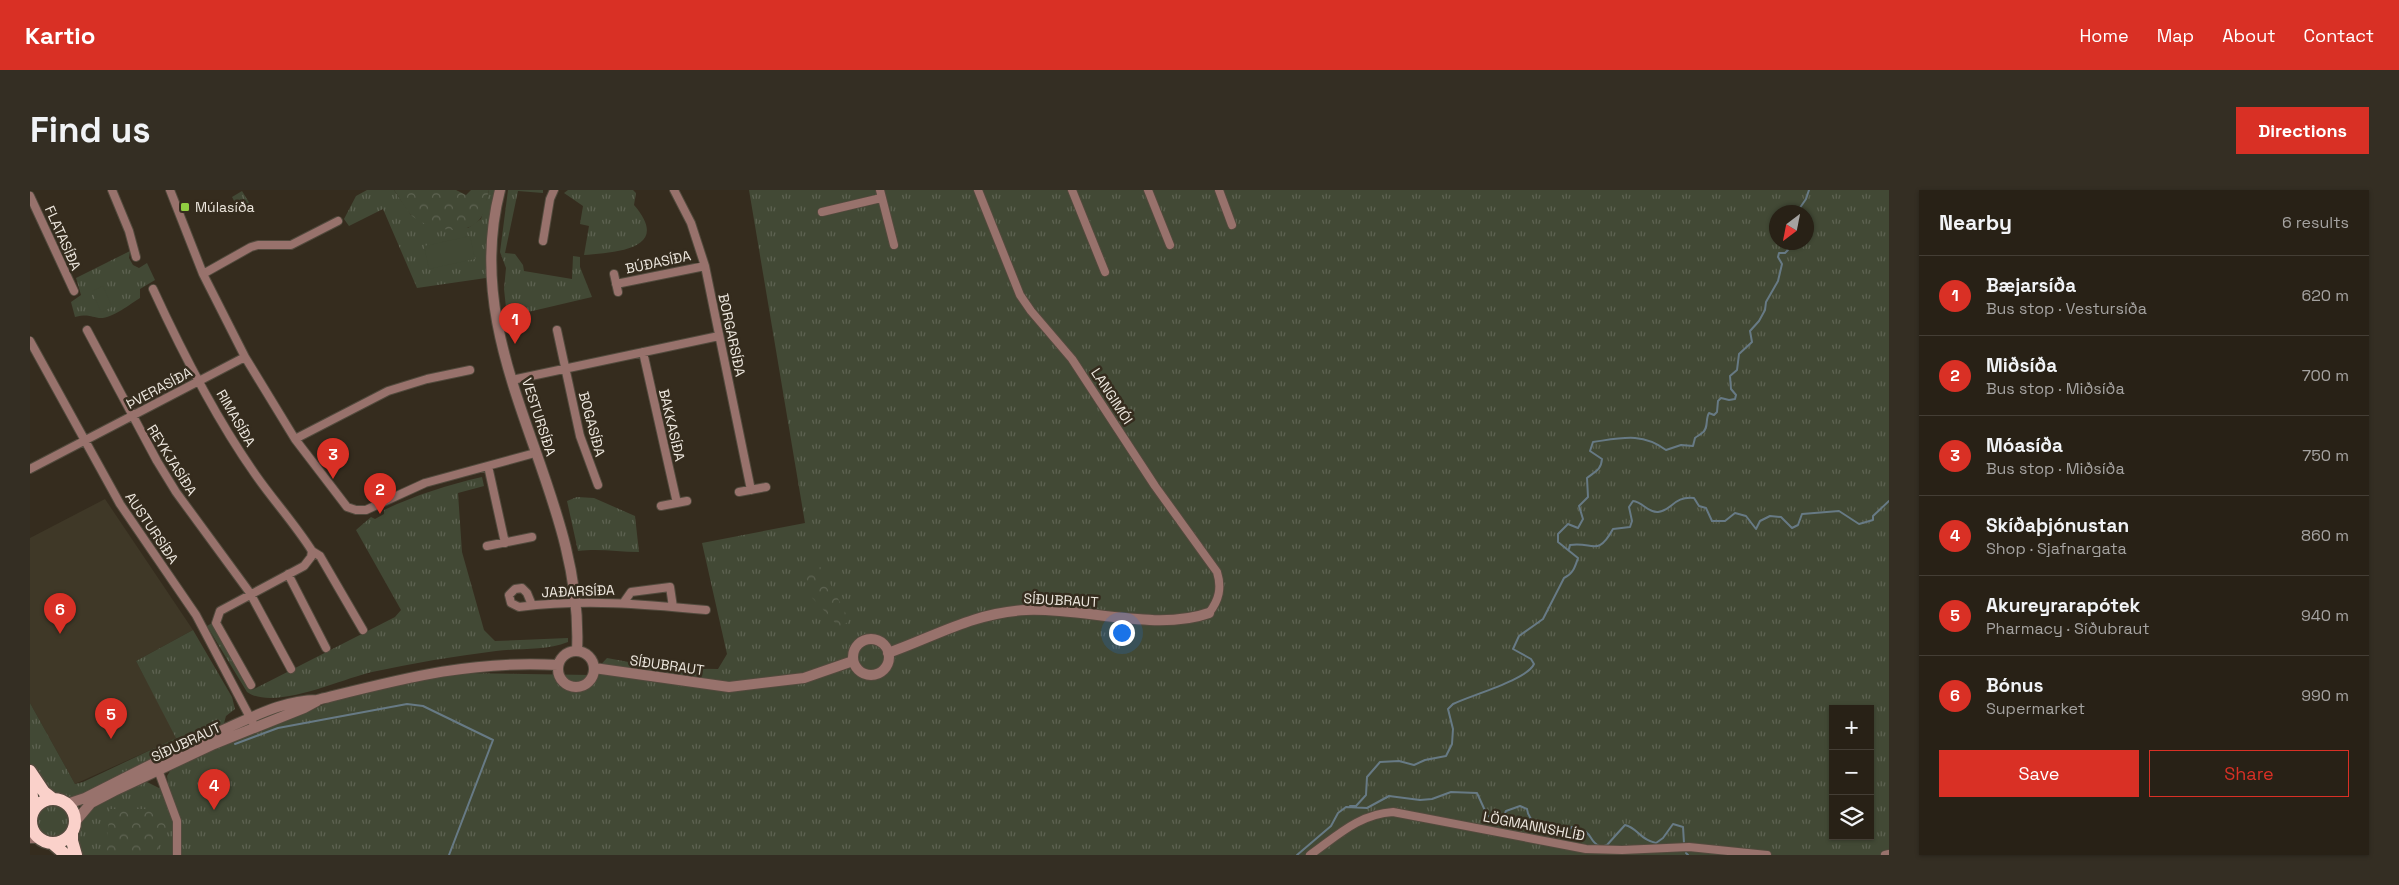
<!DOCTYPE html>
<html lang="en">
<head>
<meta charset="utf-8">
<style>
  body { margin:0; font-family:"Space Grotesk",sans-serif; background:#342e23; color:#f1f3f6 }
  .controls { position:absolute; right:15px; bottom:15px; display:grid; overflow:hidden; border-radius:0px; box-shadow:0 1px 4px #0004 }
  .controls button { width:45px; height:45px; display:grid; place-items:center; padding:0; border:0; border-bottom:1px solid #443e35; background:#282116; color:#f1f3f6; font:25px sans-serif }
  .compass { position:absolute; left:1739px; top:15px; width:45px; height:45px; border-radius:50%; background:#282116; box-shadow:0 1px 4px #0004; rotate:212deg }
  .you { position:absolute; left:1091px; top:442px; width:18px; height:18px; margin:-12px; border:4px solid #fff; border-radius:50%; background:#1a73e8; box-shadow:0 0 0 8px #1a73e833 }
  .badge { display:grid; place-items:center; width:32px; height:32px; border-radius:50%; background:#d93025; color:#fff; font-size:16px; font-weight:700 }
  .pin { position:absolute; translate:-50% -41px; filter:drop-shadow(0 1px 2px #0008) }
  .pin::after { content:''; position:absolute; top:26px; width:18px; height:15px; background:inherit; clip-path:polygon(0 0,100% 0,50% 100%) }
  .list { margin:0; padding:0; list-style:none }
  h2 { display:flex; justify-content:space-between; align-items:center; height:65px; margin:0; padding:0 20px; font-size:21px }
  h2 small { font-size:16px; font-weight:400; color:#a5a3a1 }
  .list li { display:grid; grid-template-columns:32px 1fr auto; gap:15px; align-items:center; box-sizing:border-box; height:80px; padding:0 20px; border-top:1px solid #443e35 }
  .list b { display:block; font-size:19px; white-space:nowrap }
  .list p { margin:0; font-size:16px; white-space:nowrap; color:#a5a3a1 }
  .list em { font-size:16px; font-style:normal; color:#a5a3a1 }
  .actions { display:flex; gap:10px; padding:15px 20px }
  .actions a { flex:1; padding:11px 0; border:1px solid #d93025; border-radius:0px; text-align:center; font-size:18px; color:#d93025 }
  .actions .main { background:#d93025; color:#fff }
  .icon { flex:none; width:28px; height:28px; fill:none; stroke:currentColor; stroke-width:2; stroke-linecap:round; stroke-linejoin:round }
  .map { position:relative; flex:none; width:1859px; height:665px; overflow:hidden; border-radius:0px }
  header { display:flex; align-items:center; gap:30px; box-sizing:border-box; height:70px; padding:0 25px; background:#d93025; color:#fff }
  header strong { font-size:24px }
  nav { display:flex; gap:28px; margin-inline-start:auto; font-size:18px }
  .intro { display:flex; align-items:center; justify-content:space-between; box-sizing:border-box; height:120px; padding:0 30px }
  h1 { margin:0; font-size:35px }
  .button { padding:12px 22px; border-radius:0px; background:#d93025; color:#fff; font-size:18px; font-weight:700 }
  main { display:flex; gap:30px; padding:0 30px }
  aside { flex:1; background:#282116; border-radius:0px; box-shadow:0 1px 4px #0004 }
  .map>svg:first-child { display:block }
  .commercial { fill:#3f3827 }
  .grass { fill:url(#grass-tufts); fill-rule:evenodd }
  .forest { fill:url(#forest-crowns) }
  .garden { fill:#424935 }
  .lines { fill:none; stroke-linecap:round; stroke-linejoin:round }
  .stream { stroke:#677a85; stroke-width:2 }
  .minor-casing { stroke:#524a3d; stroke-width:10 }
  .tertiary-casing { stroke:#524a3d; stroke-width:12 }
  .trunk-casing { stroke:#524a3d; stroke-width:15 }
  .minor { stroke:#98726c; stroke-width:8 }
  .tertiary { stroke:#98726c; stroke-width:10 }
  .trunk { stroke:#fad1ca; stroke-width:12 }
  .poi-dot { fill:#90cd41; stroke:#352c1e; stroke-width:2 }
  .labels { text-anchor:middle; stroke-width:5; stroke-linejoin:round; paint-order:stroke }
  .poi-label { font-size:14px; fill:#ede7de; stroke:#352c1e; text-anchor:start }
  .street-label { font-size:14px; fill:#ede7de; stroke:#352c1e }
</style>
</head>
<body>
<header>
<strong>Kartio</strong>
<nav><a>Home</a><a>Map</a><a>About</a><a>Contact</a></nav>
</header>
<div class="intro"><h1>Find us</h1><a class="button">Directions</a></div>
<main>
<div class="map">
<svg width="1859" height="665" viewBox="0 0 1859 665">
  <defs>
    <pattern id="grass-tufts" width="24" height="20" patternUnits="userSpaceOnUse" patternTransform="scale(1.25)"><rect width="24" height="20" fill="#424935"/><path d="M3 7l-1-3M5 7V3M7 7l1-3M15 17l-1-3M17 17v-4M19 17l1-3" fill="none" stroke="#5e6352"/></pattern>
    <pattern id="forest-crowns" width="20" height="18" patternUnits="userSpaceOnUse" patternTransform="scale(1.25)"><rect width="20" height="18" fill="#424935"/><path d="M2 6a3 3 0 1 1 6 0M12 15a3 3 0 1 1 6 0" fill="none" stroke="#5e6352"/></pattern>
  </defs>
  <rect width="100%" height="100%" fill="#352c1e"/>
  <!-- commercial -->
  <path class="commercial" d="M 75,309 L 163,440 L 106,471 L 147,548 L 45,594 L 0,513 L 0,348 Z"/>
  <!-- grass -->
  <path class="grass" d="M 337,0 L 364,0 L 381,25 L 438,38 L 451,29 L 459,0 L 467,0 L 459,34 L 456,88 L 387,98 L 353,19 L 319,36 L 314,29 L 326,6 Z
    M 478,0 L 513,0 L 513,3 L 488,1 L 475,63 L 485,64 L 493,75 L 494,81 L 542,89 L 543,66 L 550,67 L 550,77 L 562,107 L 477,127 L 474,99 L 476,78 L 470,62 Z
    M 538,0 L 603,0 L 606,3 L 604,15 C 643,60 584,62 554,65 L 559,36 L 550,34 L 553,16 L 534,3 Z
    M 719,0 L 1859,0 L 1859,665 L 50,665 C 49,658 47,649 47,641 C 49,617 94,600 113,590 L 129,598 L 138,593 L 137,586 L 142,578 L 193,555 L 305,510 L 370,495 L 431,483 L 561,485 L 577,468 L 631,478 L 688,479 L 697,464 L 672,353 L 775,333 ZM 1746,22 L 1776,22 L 1776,52 L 1746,52 ZM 1803,519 L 1840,519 L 1840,646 L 1803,646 Z
    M 212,1 L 220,14 L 209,20 L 202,7 Z
    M 100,61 L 99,68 L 103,75 L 109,78 L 117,73 L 125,90 L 110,99 L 110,108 C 100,114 82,129 69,128 C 58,126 58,124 45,127 L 41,112 L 51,105 L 46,88 Z
    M 452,287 L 454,296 L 428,303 L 432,362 L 454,440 L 465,451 L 538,448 L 538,452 C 515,461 490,458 466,461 C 425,466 383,473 342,482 C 311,489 244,521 217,502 L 177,436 L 182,433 L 222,500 L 365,427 L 371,420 L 326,340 L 341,327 L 345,329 L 354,324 L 354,320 C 386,305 417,295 452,287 Z
    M 547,307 L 564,308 L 605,326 L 609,362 C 588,362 569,358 548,361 L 537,311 Z
    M 163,440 L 202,507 L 205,519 L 196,526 L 193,537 L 51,608 C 30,610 4,596 0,573 C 0,554 0,532 0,513 L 45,594 L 53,592 L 146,548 L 106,471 Z
    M4 630a18 18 0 1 1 36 0a18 18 0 1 1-36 0Z"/>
  <!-- forest -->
  <path class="forest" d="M 364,0 L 426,0 L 436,5 L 441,0 L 459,0 C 456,9 456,22 450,29 C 435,48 398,39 382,26 C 375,19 370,8 364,0 Z
    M 784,375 L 792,378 L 816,424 L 818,432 L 809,437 L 777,402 L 775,384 Z
    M 80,619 L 124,619 L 135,624 L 138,637 L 125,665 L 75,665 Z"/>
  <!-- garden -->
  <path class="garden" d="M 440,46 L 445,69 L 399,79 L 394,56 Z
    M 73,96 L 82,117 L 71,122 L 62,101 Z"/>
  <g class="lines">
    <!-- stream -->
    <path class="stream" d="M 1767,22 L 1776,9 L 1779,0
      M 1539,359 L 1540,355 C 1563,351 1567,368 1583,339 L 1600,337 L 1602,331 L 1599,317 L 1603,311 C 1613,312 1618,323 1628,322 C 1643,320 1643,306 1664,308 L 1669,316 L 1676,318 L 1682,331 L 1695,331 L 1705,323 L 1716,326 L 1726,339 L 1730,331 L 1740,326 L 1751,327 L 1762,338 L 1768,335 L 1772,324 L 1809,321 L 1829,334 L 1843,330 L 1843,326 L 1859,311
      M 205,554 L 248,538 L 377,514 L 393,516 L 463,550 L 419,665
      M 1320,616 L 1326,616 L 1336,605 L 1337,587 L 1350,572 L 1369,571 L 1384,575 L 1395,570 L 1416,566 L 1422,554 L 1423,539 L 1418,519 L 1423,514 C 1441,505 1497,490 1504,474 L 1501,469 L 1483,459 L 1489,446 L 1513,429 L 1534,388 C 1543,384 1545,377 1548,368 L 1528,352 L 1528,344 L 1538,334 L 1548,338 L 1553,329 L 1549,316 L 1558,307 L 1557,288 C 1566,281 1571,280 1572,269 L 1560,261 L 1563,252 C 1591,248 1612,242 1636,260 L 1651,255 L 1663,256 L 1665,248 C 1667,246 1670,245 1672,243 C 1679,239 1675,229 1679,223 L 1684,225 L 1687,222 L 1688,211 L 1691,208 L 1699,210 L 1705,209 L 1706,205 L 1701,199 L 1700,186 L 1707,180 L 1709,164 L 1722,152 L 1720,141 L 1729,131 L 1735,120 L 1736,112 L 1748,91 L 1752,74 L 1748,67 L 1749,63 L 1755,63 L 1758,60 L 1754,52
      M 1574,656 L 1577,655 L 1595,635 C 1608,638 1610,650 1626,653 L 1633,648 L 1643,634 L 1653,637 L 1654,653
      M 1656,663 L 1658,665
      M 1267,665 L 1301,636 L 1308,623 L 1316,617 L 1337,618 L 1359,606 L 1390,610 L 1402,609 L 1421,602 L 1447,603 L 1457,625 L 1466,631 L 1472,629 L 1476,621 L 1490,616 L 1497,619 C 1498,631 1518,647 1531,644 C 1535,643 1538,639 1542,637 C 1565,641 1557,650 1569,656"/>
    <defs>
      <path id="minor" d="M 82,0 L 99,41 L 106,67
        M 140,0 L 173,84 L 215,167 L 265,249 L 317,317 L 326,320 L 336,320 L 395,293 L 505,263
        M 644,0 L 661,33 L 675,76 L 721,300
        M 850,0 L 864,55
        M 948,0 L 990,105 L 1001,121 L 1042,169 L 1125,296 L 1187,382 C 1192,398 1189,410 1179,423
        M 1042,0 L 1075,82
        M 1118,0 L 1140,55
        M 1189,0 L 1202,35
        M 0,6 L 44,101
        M 792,22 L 851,8
        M 513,51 L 520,9 L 524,0
        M 173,84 L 221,57 L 228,55 L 261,55 L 308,31
        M 584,84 L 588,102
        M 586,94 L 675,76
        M 123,99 C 152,162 185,227 225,284 C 243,310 265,334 282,361 L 281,367 L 274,376 L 190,421 L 186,433 L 221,495
        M 57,140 L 127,271 L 146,302 L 220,403 L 261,479
        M 527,140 L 550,246 L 568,295
        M 0,151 L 90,314 L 166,425 L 225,537
        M 613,162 L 647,313
        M 482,190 L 689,146
        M 265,249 L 358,201 L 397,189 L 440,180
        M 458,276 L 475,353
        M 0,279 L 215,167
        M 709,302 L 736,297
        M 631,316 L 657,311
        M 457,356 L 502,347
        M 282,361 L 290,366 L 333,440
        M 258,384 L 296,458
        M 594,412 L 601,402 L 640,397 L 643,417
        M 502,415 L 497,403 L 492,398 L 485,399 L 479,405 L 481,413 L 489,417 C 555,409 612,414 676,420
        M 127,577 L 147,631 L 147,665
        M 1280,665 C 1307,646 1329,624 1363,622 L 1556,659 L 1592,660 L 1659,657 L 1737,665
        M 1855,665 L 1859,664"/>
      <path id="tertiary" d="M 470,0 C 427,167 555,298 547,461
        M823 467a18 18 0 1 1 36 0a18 18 0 1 1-36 0Z
        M528 479a18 18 0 1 1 36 0a18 18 0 1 1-36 0Z
        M 858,463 C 906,446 943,423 996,420 C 1051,417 1126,442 1179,423
        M 564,478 L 699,497 L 774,488 L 823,471
        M 37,614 L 55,608 C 101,585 146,561 193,540 C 223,527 254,510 287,510 C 371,489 440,470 528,475
        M 0,631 L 1,630
        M 45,632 L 61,613 L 84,601 L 184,554 L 274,518 L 287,511
        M 0,648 L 9,648"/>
      <path id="trunk" d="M 0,581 L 14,602 L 23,609
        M 0,594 L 4,619
        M1 631a22 22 0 1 1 44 0a22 22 0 1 1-44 0Z
        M 42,642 L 42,651 L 46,665
        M 22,653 L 36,665"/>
    </defs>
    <!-- minor casing -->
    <use href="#minor" class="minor-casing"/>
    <!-- tertiary casing -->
    <use href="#tertiary" class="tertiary-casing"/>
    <!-- trunk casing -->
    <use href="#trunk" class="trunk-casing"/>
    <!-- minor -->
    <use href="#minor" class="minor"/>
    <!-- tertiary -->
    <use href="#tertiary" class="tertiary"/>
    <!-- trunk -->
    <use href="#trunk" class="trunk"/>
  </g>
  <!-- markers -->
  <rect class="poi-dot" x="150" y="12" width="10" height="10" rx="2.5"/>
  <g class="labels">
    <!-- poi labels -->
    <g class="poi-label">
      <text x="165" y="22">Múlasíða</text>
    </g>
    <!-- street labels -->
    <g class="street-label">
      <text transform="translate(33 48) rotate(66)" y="5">FLATASÍÐA</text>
      <text transform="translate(628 72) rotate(-12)" y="5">BÚÐASÍÐA</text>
      <text transform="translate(702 145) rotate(78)" y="5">BORGARSÍÐA</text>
      <text transform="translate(129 198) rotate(-28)" y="5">ÞVERASÍÐA</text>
      <text transform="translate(1082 206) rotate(57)" y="5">LANGIMÓI</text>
      <text transform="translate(509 227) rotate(72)" y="5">VESTURSÍÐA</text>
      <text transform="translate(206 228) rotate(60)" y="5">RIMASÍÐA</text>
      <text transform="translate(562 234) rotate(75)" y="5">BOGASÍÐA</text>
      <text transform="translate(642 235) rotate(77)" y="5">BAKKASÍÐA</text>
      <text transform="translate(142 270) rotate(58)" y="5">REYKJASÍÐA</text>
      <text transform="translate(122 338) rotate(56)" y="5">AUSTURSÍÐA</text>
      <text transform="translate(548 401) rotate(-2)" y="5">JAÐARSÍÐA</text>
      <text transform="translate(1031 410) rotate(3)" y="5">SÍÐUBRAUT</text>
      <text transform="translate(637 475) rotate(8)" y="5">SÍÐUBRAUT</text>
      <text transform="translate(156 552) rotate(-25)" y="5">SÍÐUBRAUT</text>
      <text transform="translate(1504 636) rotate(11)" y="5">LÖGMANNSHLÍÐ</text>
    </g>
  </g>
</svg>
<div class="controls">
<button>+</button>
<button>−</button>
<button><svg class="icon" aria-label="layers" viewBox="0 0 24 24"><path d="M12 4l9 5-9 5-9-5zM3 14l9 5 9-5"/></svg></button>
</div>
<svg class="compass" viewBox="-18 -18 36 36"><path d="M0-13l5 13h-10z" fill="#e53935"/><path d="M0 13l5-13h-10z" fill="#a5a3a1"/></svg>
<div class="you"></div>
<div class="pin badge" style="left:485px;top:154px">1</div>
<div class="pin badge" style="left:350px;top:324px">2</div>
<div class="pin badge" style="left:303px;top:289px">3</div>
<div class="pin badge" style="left:184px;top:620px">4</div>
<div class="pin badge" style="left:81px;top:549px">5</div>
<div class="pin badge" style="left:30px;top:444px">6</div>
</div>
<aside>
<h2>Nearby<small>6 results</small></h2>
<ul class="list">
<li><span class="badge">1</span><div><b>Bæjarsíða</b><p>Bus stop · Vestursíða</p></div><em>620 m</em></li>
<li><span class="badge">2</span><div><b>Miðsíða</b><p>Bus stop · Miðsíða</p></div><em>700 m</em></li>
<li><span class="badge">3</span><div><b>Móasíða</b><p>Bus stop · Miðsíða</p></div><em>750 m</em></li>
<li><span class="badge">4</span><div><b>Skíðaþjónustan</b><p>Shop · Sjafnargata</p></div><em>860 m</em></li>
<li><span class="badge">5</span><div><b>Akureyrarapótek</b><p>Pharmacy · Síðubraut</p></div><em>940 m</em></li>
<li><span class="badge">6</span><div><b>Bónus</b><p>Supermarket</p></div><em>990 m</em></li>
</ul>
<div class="actions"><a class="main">Save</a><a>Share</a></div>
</aside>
</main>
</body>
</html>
